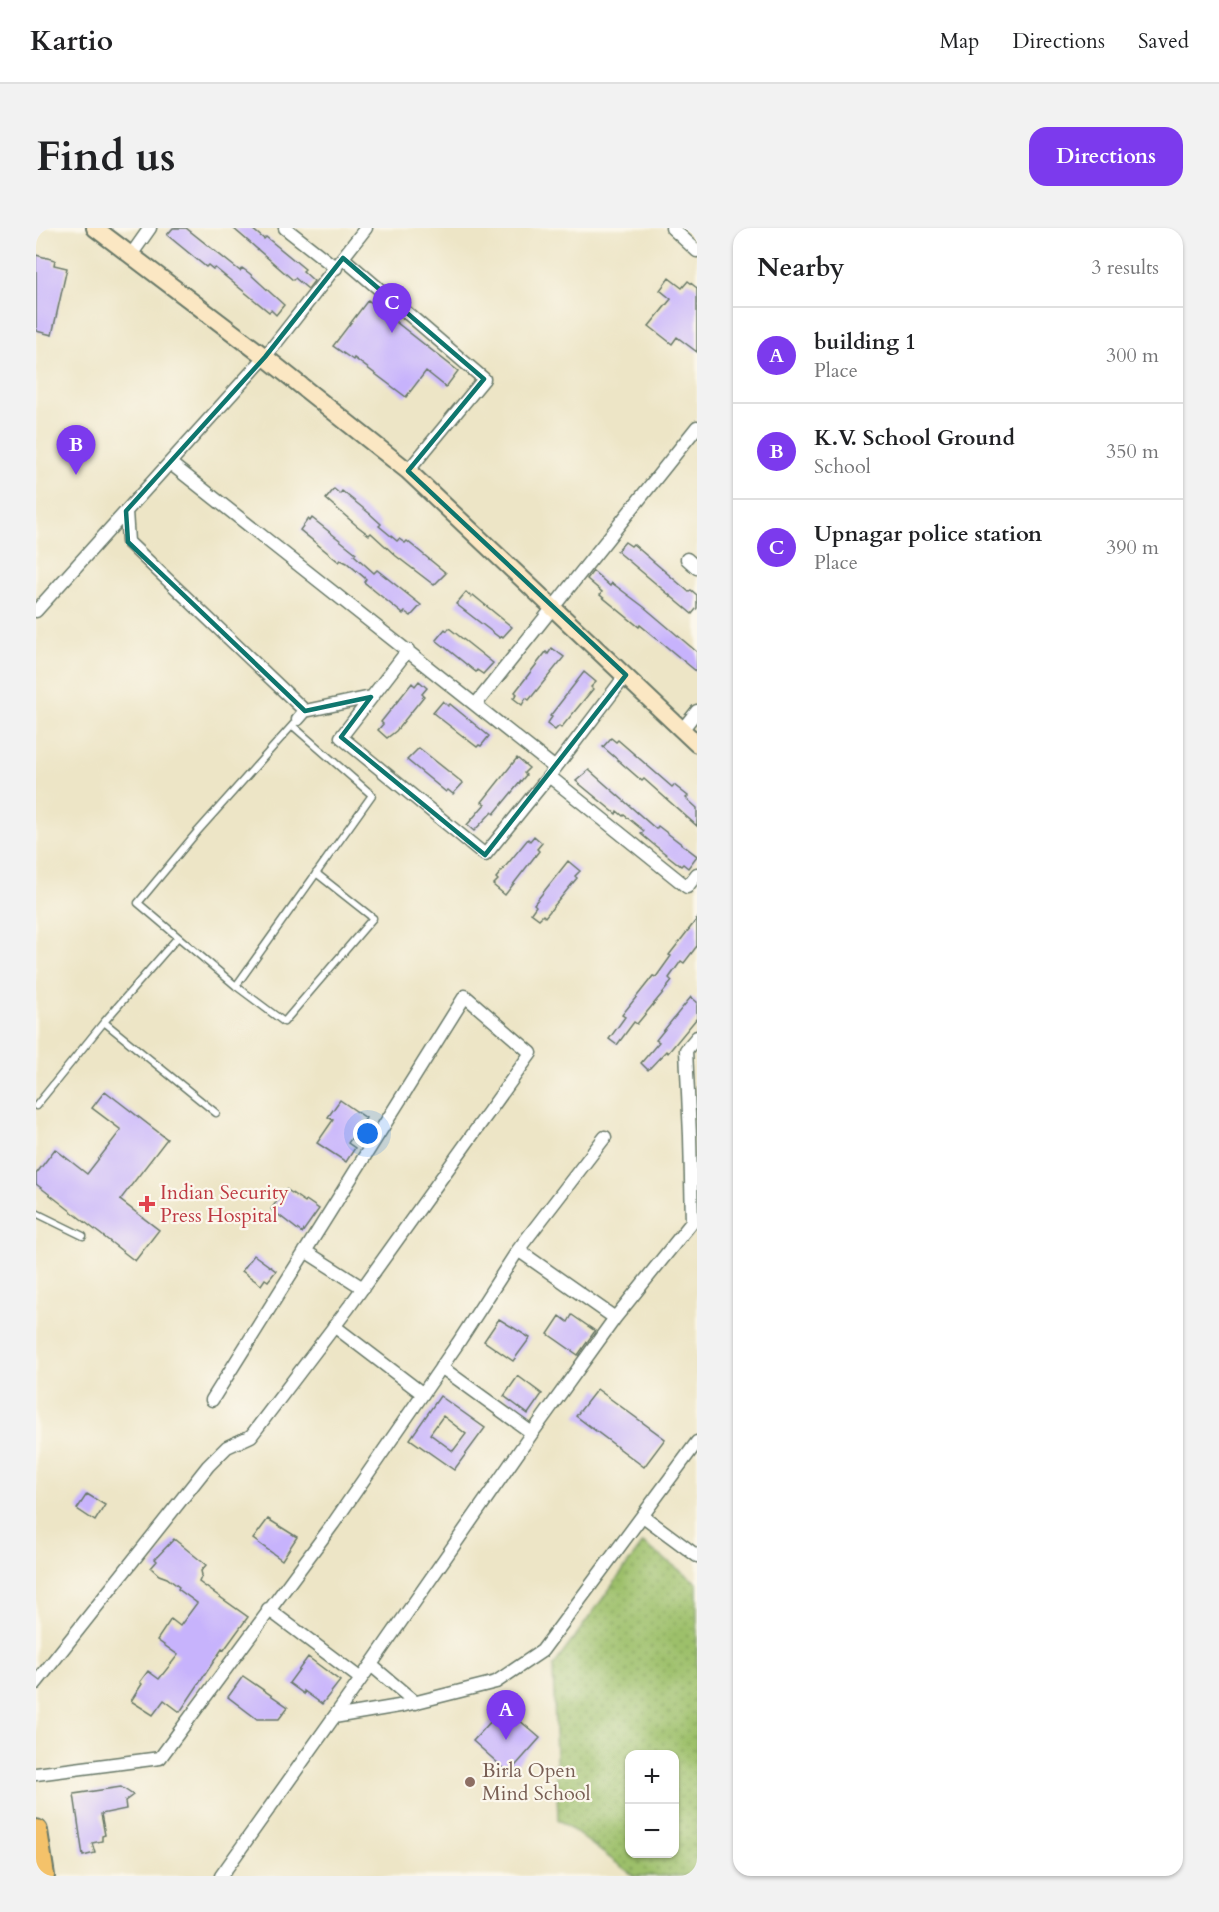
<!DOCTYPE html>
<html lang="en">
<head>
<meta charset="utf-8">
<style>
  body { margin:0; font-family:Cardo,serif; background:#f2f2f2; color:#202124 }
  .controls { position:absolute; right:18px; bottom:18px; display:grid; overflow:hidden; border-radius:12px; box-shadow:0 2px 4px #0004 }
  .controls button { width:54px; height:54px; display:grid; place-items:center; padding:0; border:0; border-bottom:2px solid #e0e0e0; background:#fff; color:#202124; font:30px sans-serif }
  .you { position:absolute; left:332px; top:906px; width:21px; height:21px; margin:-15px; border:4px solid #fff; border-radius:50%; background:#1a73e8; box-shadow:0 0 0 9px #1a73e833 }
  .badge { display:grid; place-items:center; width:39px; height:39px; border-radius:50%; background:#7c3aed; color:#fff; font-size:20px; font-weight:700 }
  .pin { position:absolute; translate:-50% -50px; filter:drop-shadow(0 2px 3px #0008) }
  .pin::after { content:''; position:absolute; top:32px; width:21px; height:18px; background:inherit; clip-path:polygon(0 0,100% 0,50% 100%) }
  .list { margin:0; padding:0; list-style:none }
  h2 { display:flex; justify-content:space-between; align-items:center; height:78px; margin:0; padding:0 24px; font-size:26px }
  h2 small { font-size:20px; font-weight:400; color:#757577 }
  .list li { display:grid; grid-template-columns:39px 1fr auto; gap:18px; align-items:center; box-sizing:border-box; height:96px; padding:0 24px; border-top:2px solid #e0e0e0 }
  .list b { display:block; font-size:22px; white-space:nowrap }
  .list p { margin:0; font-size:20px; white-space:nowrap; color:#757577 }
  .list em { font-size:20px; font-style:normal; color:#757577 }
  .map { position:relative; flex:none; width:661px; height:1648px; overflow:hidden; border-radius:18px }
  header { display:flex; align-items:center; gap:36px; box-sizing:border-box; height:84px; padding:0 30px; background:#fff; border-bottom:2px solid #e0e0e0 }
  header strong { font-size:28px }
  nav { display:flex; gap:33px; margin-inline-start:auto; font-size:21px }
  .intro { display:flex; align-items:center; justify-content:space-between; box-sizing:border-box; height:144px; padding:0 36px }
  h1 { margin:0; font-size:42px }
  .button { padding:15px 27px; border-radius:18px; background:#7c3aed; color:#fff; font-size:21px; font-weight:700 }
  main { display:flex; gap:36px; padding:0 36px }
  aside { flex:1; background:#fff; border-radius:18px; box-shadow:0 2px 4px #0004 }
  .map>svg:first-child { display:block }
  .park { fill:url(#park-dots); stroke:#5e7e4f; stroke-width:1.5; fill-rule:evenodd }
  .building { fill:#c7b3fc; fill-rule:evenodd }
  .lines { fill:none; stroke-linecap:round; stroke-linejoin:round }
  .lane-casing { stroke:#677867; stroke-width:9 }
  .street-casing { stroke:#677867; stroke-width:15 }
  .secondary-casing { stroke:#677867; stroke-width:20 }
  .highway-casing { stroke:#677867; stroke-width:26 }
  .lane { stroke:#fff; stroke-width:6 }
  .street { stroke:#fff; stroke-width:12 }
  .secondary { stroke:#fbe7c3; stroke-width:16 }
  .highway { stroke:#f4c26a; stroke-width:22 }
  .marked { fill:none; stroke:#0f766e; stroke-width:4.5; stroke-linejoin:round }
  .health-dot { fill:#e0444e; stroke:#fbf7ec; stroke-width:2 }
  .education-dot { fill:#8d6e63; stroke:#fbf7ec; stroke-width:2 }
  .labels { text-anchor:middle; stroke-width:4.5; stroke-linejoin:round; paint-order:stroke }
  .health-label { font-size:20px; fill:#be3a42; stroke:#fbf7ec; text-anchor:start }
  .education-label { font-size:20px; fill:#785e54; stroke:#fbf7ec; text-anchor:start }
</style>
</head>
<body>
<header>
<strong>Kartio</strong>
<nav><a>Map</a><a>Directions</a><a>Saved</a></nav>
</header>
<div class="intro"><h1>Find us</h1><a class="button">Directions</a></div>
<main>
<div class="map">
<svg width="661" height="1648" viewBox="0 0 661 1648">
  <defs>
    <pattern id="park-dots" width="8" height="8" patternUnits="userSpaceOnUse" patternTransform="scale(1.5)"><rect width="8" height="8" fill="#9dc06a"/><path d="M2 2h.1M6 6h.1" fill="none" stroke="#7f9d58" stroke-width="1.8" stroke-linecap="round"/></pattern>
  </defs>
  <rect width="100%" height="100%" fill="#fbf7ec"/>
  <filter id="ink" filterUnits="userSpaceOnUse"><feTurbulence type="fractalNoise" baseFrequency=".0167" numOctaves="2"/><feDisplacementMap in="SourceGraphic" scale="12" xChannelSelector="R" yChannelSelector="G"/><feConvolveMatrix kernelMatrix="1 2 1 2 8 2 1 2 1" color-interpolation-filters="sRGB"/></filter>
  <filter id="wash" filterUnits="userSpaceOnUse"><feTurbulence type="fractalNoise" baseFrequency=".008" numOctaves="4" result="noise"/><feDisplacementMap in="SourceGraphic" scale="24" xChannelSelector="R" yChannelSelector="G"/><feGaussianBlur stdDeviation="1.35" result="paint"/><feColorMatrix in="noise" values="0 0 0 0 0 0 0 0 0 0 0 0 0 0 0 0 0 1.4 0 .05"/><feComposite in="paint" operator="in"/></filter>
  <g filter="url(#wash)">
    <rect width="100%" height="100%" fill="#ede5c6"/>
    <!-- park -->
    <path class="park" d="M 607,1315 L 661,1355 L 661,1648 L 598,1648 L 522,1591 L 517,1439 ZM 594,1526 L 638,1526 L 638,1626 L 594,1626 Z"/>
    <g id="blocks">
      <!-- building -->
      <path class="building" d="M 137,0 L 150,0 L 204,43 L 206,40 L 213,45 L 248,77 L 240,87 L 235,82 L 233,84 L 179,40 L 177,41 L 172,37 L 170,39 L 131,7 Z
        M 197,0 L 215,0 L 228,11 L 230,9 L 269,41 L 267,43 L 278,53 L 272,61 L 259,50 L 257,52 Z
        M 0,27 L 19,32 L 18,37 L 31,40 L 16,107 L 0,103 Z
        M 633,50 L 646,60 L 652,53 L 661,60 L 661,124 L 641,109 L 636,116 L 613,98 L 635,71 L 624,62 Z
        M 332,72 L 422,143 L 410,159 L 390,143 L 370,169 L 318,130 L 317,132 L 297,118 Z
        M 298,261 L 304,266 L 306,263 L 333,285 L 345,296 L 343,298 L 361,313 L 363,311 L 369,315 L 371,313 L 410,345 L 398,357 L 360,328 L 335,305 L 333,307 L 320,297 L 290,271 Z
        M 276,290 L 320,325 L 318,327 L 338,345 L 341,342 L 385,377 L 375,388 L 369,384 L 367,386 L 340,364 L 328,354 L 330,351 L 311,335 L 305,332 L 303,334 L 264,302 L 272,291 L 274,293 Z
        M 589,314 L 595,318 L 597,316 L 653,364 L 655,362 L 661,367 L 661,380 L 656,386 L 581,323 Z
        M 557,343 L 574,358 L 576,355 L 608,379 L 661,424 L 661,444 L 604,397 L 603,399 L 564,367 L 566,364 L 551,351 Z
        M 430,364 L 435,369 L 437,367 L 476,399 L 467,409 L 466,408 L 464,410 L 420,376 Z
        M 413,400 L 457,435 L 447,446 L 441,442 L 440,444 L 400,412 L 409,401 L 411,403 Z
        M 516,420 L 528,429 L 493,472 L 490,470 L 486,477 L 477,470 L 481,466 L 479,464 L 510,424 L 512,426 Z
        M 548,444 L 560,454 L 555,459 L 557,461 L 525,500 L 523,498 L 519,502 L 511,496 L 516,489 L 514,488 Z
        M 383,453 L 391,460 L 386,466 L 388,468 L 360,503 L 351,510 L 342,502 L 347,496 L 345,494 L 376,455 L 379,458 Z
        M 407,473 L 412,478 L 414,476 L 453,508 L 445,518 L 443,517 L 441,519 L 397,485 Z
        M 575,510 L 580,514 L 582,512 L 636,559 L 638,557 L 652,568 L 650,570 L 661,580 L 661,598 L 608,551 L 606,553 L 567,519 Z
        M 383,520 L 427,555 L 417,566 L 412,562 L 410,564 L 371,532 Z
        M 481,530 L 493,540 L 488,545 L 490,547 L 458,586 L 456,584 L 438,603 L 431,597 L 449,576 L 446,574 Z
        M 553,542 L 620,601 L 622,598 L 661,628 L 652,640 L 647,636 L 645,638 L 617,616 L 605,606 L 608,603 L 588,587 L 587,588 L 581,583 L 580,586 L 540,553 Z
        M 498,608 L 506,615 L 501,621 L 503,623 L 469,667 L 457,657 L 462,652 L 460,650 L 492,611 L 494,613 Z
        M 532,633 L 544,643 L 539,648 L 541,650 L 509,689 L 507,687 L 503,691 L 495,685 L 500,678 L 498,676 Z
        M 661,691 L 661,718 L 648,735 L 645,733 L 633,750 L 636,753 L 625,767 L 601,796 L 598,794 L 581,817 L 573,811 L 589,789 L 586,787 L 617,748 L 620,749 L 635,728 L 633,727 Z
        M 655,769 L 661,774 L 661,790 L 632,825 L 630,823 L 612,842 L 605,835 L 623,814 L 620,812 Z
        M 69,863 L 131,911 L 84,972 L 123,1002 L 99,1033 L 0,956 L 0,946 L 19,921 L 51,946 L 85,902 L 56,880 Z
        M 304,872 L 330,890 L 312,915 L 319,920 L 310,934 L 281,915 L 297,892 L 292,889 Z
        M 250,961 L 269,974 L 270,972 L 283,981 L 266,1005 L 235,981 Z
        M 218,1027 L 240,1043 L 232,1053 L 229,1051 L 225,1057 L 206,1043 Z
        M 536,1087 L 559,1103 L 542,1127 L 512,1106 L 524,1088 L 532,1094 Z
        M 463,1091 L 494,1110 L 477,1133 L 448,1113 Z
        M 482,1148 L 506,1166 L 492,1186 L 468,1168 Z
        M 561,1161 L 629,1211 L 608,1239 L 540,1188 Z
        M 404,1168 L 449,1200 L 418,1242 L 374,1211 ZM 407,1188 L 430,1206 L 417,1223 L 394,1206 Z
        M 51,1266 L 69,1277 L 59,1293 L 41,1281 Z
        M 232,1291 L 261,1309 L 246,1332 L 217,1311 Z
        M 138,1311 L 170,1337 L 165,1343 L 166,1347 L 163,1354 L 212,1389 L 188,1422 L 186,1421 L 144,1484 L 128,1472 L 117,1487 L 95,1473 L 106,1456 L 104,1454 L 112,1443 L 123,1451 L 142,1427 L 121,1412 L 135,1391 L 144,1398 L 161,1375 L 142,1361 L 143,1359 L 131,1350 L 123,1347 L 115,1340 L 121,1333 L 119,1331 Z
        M 272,1429 L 304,1453 L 286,1476 L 268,1463 L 268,1466 L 253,1455 Z
        M 207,1448 L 252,1479 L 243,1491 L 221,1491 L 192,1469 Z
        M 468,1479 L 504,1510 L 473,1545 L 437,1513 Z
        M 85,1559 L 97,1567 L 89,1573 L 90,1581 L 65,1586 L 69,1607 L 66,1608 L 66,1613 L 56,1615 L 59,1625 L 47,1628 L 38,1566 Z"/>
    </g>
  </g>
  <g filter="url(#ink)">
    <use href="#blocks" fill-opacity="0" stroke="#677867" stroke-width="1.5"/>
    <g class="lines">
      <defs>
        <path id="lane" d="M 257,498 L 336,567 L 200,758 L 102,675 L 161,604 L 262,491
          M 200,758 L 248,794 L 337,690 L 280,645
          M 68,794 L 180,885
          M 0,878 L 68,794 L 142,709
          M 0,985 L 47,1008"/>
        <path id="street" d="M 249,0 L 300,40
          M 636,0 L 661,23
          M 95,27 L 114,0
          M 307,30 L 448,151 L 372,243
          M 134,235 L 519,540
          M 90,283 L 92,314 L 269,483
          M 651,331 L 661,340
          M 0,383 L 229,129 L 330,0
          M 372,422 L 305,509 L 449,627 L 513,548
          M 590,447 L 513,548 L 651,659 L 661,646
          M 440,476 L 661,199
          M 262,491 L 269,483 L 335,469
          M 646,502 L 661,483
          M 482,1022 L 579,1090
          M 269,1023 L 327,1060
          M 298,1098 L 387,1166
          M 405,1139 L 496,1205
          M 607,1288 L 661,1328
          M 232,1381 L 325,1451
          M 335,1437 L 380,1475
          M 0,1455 L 172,1238 L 191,1219 L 215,1208 L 313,1079 L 495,825 L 429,768 L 176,1172
          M 298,1489 L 369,1477 L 460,1454 L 506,1423 L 661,1214
          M 0,1546 L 124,1530 L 297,1296 L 422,1115 L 482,1022 L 569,909
          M 185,1648 L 325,1451 L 496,1205 L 579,1090 L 656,994 L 654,908 L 650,822 L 661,809"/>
        <path id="secondary" d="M 59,0 L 229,129 L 372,243 L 661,516"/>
        <path id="highway" d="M 0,1603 L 7,1648"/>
      </defs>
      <!-- lane casing -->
      <use href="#lane" class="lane-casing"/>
      <!-- street casing -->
      <use href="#street" class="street-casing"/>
      <!-- secondary casing -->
      <use href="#secondary" class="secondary-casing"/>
      <!-- highway casing -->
      <use href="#highway" class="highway-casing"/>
      <!-- lane -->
      <use href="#lane" class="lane"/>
      <!-- street -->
      <use href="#street" class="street"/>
      <!-- secondary -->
      <use href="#secondary" class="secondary"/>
      <!-- highway -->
      <use href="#highway" class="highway"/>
    </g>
  </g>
  <!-- marked area -->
  <path class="marked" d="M 307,30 L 448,151 L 372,243 L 590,447 L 449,627 L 305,509 L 335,469 L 269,483 L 92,314 L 90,283 L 229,129 Z"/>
  <!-- markers -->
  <path class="health-dot" d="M108 967h6v6h6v6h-6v6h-6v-6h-6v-6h6z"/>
  <circle class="education-dot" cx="434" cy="1554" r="6"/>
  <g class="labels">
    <!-- health labels -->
    <g class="health-label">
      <text x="124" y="971">Indian Security<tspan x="124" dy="23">Press Hospital</tspan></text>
    </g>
    <!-- education labels -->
    <g class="education-label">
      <text x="446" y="1549">Birla Open<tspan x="446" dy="23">Mind School</tspan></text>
    </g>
  </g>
</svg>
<div class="controls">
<button>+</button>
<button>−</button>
</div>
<div class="you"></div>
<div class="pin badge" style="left:470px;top:1512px">A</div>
<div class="pin badge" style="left:40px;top:247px">B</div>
<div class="pin badge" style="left:356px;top:105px">C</div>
</div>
<aside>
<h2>Nearby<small>3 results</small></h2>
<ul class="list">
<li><span class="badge">A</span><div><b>building 1</b><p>Place</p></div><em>300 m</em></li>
<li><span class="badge">B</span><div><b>K.V. School Ground</b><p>School</p></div><em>350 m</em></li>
<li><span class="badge">C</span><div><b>Upnagar police station</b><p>Place</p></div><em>390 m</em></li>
</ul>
</aside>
</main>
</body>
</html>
